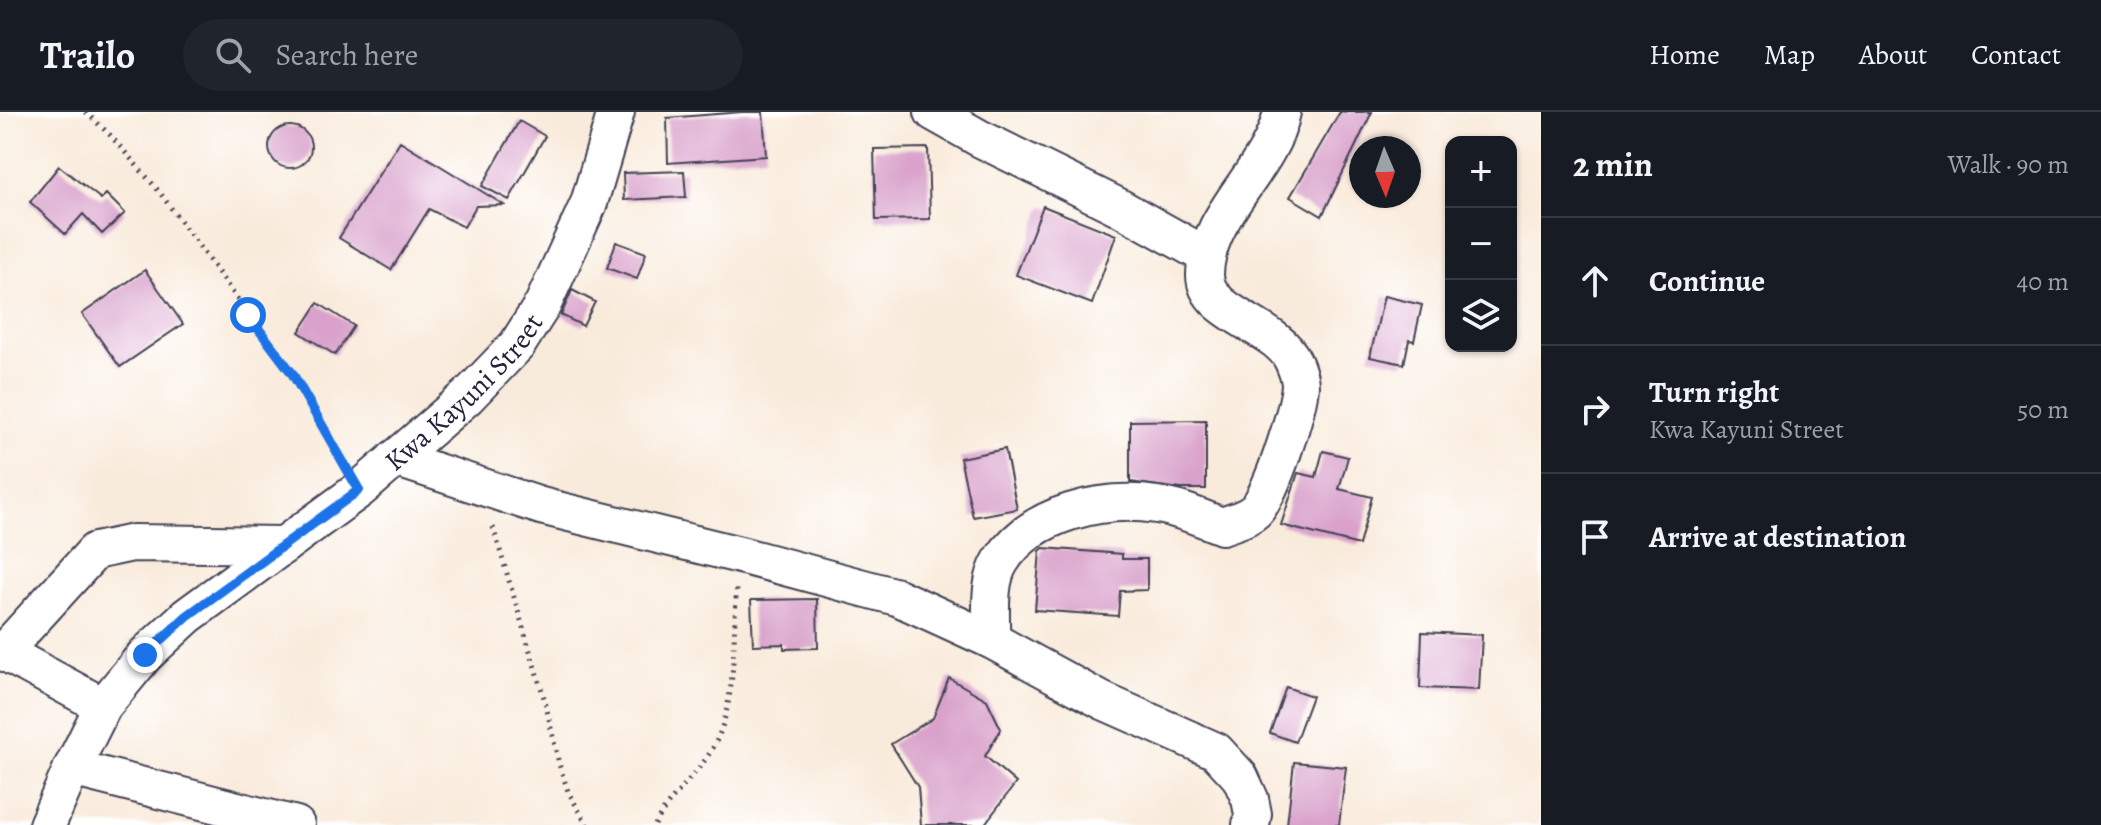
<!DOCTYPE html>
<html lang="en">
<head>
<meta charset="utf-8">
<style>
  body { margin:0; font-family:Alegreya,serif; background:#20242c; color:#f1f3f6 }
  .controls { position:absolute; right:24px; top:24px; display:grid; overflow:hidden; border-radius:16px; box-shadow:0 2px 6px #0004 }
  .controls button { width:72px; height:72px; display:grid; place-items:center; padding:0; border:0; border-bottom:2px solid #363941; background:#171b24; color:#f1f3f6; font:40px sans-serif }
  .compass { position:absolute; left:1349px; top:24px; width:72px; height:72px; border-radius:50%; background:#171b24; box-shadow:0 2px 6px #0004; rotate:178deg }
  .stop { position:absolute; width:24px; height:24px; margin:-18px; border:6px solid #1a73e8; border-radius:50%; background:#fff }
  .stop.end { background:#1a73e8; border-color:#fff; box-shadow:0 2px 8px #0008 }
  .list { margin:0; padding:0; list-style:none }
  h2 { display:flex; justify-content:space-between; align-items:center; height:104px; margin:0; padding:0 32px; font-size:34px }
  h2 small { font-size:26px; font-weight:400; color:#9ea1a6 }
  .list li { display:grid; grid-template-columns:52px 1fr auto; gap:24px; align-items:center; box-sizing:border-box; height:128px; padding:0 32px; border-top:2px solid #363941 }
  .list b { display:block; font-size:30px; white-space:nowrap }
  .list p { margin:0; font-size:26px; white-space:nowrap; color:#9ea1a6 }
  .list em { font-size:26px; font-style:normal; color:#9ea1a6 }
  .icon { flex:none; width:44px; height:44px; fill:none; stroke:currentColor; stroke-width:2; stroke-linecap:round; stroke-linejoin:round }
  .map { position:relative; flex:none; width:1541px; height:713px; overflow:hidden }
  header { display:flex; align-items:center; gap:48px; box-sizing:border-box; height:112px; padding:0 40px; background:#171b24; border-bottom:2px solid #363941 }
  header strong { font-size:38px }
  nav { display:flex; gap:44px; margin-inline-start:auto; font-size:28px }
  .search { width:560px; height:72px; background:#20242c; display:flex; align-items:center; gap:20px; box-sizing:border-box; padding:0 28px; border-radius:44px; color:#9ea1a6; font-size:30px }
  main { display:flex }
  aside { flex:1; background:#171b24 }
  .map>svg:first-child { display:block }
  .building { fill:#d9a1cb }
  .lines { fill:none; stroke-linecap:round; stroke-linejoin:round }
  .minor-casing { stroke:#424053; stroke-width:40 }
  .path { stroke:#424053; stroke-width:5; stroke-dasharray:2 6; stroke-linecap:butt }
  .minor { stroke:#fff; stroke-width:36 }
  .route { stroke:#1a73e8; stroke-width:10 }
  .labels { text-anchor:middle; stroke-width:7; stroke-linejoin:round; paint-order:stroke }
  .street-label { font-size:28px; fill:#22223b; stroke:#fff }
</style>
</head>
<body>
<header>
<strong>Trailo</strong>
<div class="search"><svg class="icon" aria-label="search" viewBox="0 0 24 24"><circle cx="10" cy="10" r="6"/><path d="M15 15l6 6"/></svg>Search here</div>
<nav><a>Home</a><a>Map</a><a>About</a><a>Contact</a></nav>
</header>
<main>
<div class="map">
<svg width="1541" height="713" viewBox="0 0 1541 713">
  <rect width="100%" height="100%" fill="#fff"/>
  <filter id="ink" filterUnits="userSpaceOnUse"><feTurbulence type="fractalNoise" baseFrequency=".0125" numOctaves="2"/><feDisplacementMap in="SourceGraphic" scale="16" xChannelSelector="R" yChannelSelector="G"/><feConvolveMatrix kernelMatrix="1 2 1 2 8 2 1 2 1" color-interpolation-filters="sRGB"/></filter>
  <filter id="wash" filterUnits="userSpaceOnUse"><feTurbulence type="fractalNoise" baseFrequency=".006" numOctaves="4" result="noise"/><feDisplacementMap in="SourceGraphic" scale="32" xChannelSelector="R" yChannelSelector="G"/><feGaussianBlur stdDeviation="1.8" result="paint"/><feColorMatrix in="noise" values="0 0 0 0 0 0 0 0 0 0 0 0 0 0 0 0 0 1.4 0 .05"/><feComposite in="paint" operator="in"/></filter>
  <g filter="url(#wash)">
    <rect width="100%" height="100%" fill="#f9ebdb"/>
    <g id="blocks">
      <!-- building -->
      <path class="building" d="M 742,0 L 763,0 L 766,44 L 668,51 L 667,6 Z
        M 1340,0 L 1372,0 L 1322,104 L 1290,85 Z
        M 519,9 L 545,24 L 509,88 L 482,74 Z
        M269 35a21 21 0 1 1 42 0a21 21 0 1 1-42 0Z
        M 400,29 L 504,93 L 476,94 L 464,115 L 429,97 L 391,158 L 339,126 Z
        M 928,36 L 930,107 L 876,108 L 874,37 Z
        M 59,54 L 101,87 L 106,82 L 125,101 L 102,122 L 83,102 L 65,122 L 30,90 Z
        M 684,59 L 686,85 L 624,88 L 623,61 Z
        M 1043,94 L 1116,123 L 1092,192 L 1016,163 Z
        M 616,130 L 646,141 L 637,167 L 607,156 Z
        M 145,158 L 183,212 L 120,255 L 82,202 Z
        M 572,178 L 595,190 L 583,214 L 561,203 Z
        M 1384,184 L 1422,193 L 1414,229 L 1409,228 L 1404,252 L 1370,245 Z
        M 318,191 L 354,214 L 335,243 L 299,220 Z
        M 1206,308 L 1206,377 L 1181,377 L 1130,370 L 1130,309 Z
        M 1005,337 L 1017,397 L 973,405 L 960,346 Z
        M 1323,339 L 1348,345 L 1339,377 L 1372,385 L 1359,433 L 1281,413 L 1298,361 L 1316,365 Z
        M 1043,436 L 1122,442 L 1122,447 L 1147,447 L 1147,478 L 1120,479 L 1118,504 L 1035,498 L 1040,439 Z
        M 817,487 L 818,536 L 784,537 L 784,532 L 753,533 L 751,488 Z
        M 1422,520 L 1482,523 L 1479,578 L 1420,576 Z
        M 949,566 L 987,588 L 1001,617 L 985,644 L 1016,671 L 984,713 L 921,713 L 918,675 L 891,632 L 933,606 Z
        M 1286,575 L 1312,584 L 1295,630 L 1270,621 Z
        M 1294,650 L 1346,655 L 1339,713 L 1287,713 Z"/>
    </g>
  </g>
  <g filter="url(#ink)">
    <use href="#blocks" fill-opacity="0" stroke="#424053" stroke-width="2"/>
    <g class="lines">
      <defs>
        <g id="minor">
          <path d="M 933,0 L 979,26 L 1117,94 L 1207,144"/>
          <path d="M 395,346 L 541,394 L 740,443 L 897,485 L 991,528 L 1103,589 L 1216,639 L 1240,665 L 1250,687 L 1253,702 L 1251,713"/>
          <path d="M 991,528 C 992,504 987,471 1001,449 C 1032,400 1104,385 1157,393 C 1179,396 1201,406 1222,414 C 1233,410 1246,407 1255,399 C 1271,384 1299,296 1300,273 C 1300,266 1296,256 1293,249 C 1277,213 1205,203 1205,163 C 1206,100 1270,60 1282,0"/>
          <path d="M 0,538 L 103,594"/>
          <path d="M 3,540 L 95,439 L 133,431 L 284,433"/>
          <path d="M 72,656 L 296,713"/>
          <path id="s1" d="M 47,713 L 72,656 L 103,594 L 145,543 L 187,504 L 359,378 L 467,285 L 517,233 L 543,192 L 589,91 L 616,0"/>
        </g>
      </defs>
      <!-- minor casing -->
      <use href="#minor" class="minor-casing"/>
      <!-- path -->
      <path class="path" d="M 86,0 L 110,23 L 158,78 L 206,144 L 292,261 L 343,350
        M 493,415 L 545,589 L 559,652 L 568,679 L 587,713
        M 655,713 C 670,683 698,663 714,634 C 738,587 732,526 737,475"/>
      <!-- minor -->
      <use href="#minor" class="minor"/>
    </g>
  </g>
  <g class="lines" filter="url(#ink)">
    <!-- route -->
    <path class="route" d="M 145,543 L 187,504 L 359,378 L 292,261 L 248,203"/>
  </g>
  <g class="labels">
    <!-- street labels -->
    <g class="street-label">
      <text dy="10" stroke="none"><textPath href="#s1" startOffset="612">Kwa Kayuni Street</textPath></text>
    </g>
  </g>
</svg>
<div class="controls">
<button>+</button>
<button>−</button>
<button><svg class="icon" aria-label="layers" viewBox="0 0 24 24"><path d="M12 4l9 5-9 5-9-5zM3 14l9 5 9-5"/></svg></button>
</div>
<svg class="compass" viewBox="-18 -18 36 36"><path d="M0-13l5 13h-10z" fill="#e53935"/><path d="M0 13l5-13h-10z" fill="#9ea1a6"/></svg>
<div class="stop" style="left:248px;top:203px"></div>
<div class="stop end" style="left:145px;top:543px"></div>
</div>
<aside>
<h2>2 min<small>Walk · 90 m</small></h2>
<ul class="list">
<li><svg class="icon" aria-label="ahead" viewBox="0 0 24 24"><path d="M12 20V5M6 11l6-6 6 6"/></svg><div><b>Continue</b></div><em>40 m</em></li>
<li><svg class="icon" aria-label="right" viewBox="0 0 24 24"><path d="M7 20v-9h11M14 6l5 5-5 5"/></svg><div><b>Turn right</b><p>Kwa Kayuni Street</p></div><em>50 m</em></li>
<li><svg class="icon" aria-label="arrive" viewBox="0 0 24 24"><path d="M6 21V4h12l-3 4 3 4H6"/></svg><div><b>Arrive at destination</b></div></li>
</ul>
</aside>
</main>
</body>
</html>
